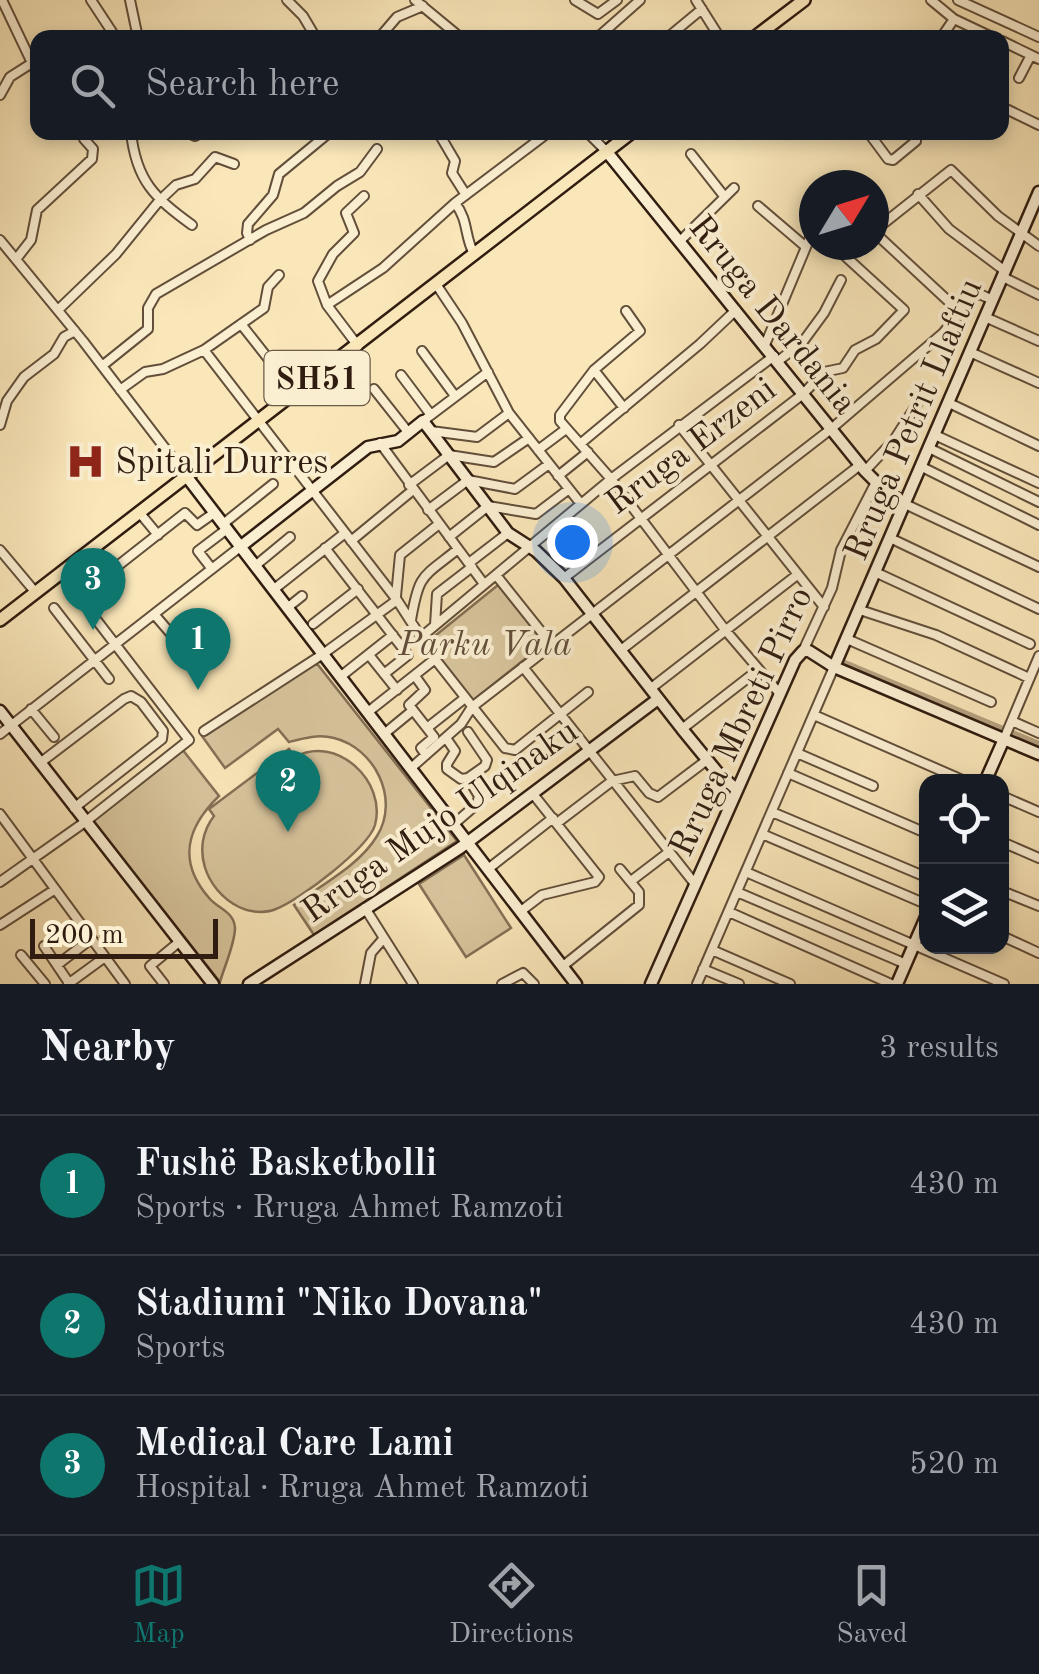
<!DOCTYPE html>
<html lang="en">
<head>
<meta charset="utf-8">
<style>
  body { margin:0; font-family:"Old Standard TT",serif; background:#242831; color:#f1f3f6 }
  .controls { position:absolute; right:30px; bottom:30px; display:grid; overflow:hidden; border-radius:20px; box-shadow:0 5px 15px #0003 }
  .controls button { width:90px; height:90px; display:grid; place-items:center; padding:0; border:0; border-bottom:2px solid #363941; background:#171b24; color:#f1f3f6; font:50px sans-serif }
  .compass { position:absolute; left:799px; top:170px; width:90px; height:90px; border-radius:50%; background:#171b24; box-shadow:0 5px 15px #0003; rotate:52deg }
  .scale { position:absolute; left:30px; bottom:25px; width:188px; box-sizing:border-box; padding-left:10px; border:5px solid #301c10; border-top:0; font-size:28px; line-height:35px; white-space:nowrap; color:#301c10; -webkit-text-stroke:8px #fbefd2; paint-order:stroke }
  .you { position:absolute; left:572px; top:542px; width:35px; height:35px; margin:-25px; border:8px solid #fff; border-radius:50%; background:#1a73e8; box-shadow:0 0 0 15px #1a73e833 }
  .badge { display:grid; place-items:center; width:65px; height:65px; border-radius:50%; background:#0f766e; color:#fff; font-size:32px; font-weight:700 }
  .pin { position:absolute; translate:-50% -82px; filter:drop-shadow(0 2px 5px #0008) }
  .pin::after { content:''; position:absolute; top:52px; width:35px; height:30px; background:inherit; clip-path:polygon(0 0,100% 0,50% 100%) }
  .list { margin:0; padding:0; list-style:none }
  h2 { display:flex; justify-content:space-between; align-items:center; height:130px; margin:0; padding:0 40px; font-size:42px }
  h2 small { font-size:32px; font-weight:400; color:#9ea1a6 }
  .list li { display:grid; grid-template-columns:65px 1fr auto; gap:30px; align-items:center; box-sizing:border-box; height:140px; padding:0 40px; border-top:2px solid #363941 }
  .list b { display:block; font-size:38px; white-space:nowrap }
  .list p { margin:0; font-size:32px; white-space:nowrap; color:#9ea1a6 }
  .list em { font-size:32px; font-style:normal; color:#9ea1a6 }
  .icon { flex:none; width:55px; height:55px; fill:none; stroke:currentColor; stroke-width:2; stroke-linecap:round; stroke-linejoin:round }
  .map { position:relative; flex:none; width:1039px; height:984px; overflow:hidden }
  .search { position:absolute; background:#171b24; box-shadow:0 5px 15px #0003; left:30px; right:30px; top:30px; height:110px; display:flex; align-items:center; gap:25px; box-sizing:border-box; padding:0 35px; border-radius:20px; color:#9ea1a6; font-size:38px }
  .sheet { height:550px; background:#171b24 }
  nav { display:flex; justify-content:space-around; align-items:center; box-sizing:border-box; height:140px; border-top:2px solid #363941; background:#171b24; font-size:28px; color:#9ea1a6 }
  nav a { display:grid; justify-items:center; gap:5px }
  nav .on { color:#0f766e }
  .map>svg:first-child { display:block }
  .green { fill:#d7c49c; stroke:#847056; stroke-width:2.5 }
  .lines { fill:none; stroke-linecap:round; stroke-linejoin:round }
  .canal { stroke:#b5a180; stroke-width:6 }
  .street-casing { stroke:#624e3a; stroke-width:12 }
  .secondary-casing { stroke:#301c10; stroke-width:15 }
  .primary-casing { stroke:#301c10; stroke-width:16 }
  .street { stroke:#fbefd2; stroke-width:8 }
  .secondary { stroke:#fbefd2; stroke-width:10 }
  .primary { stroke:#f9e6b9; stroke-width:11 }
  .labels { text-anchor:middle; stroke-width:8; stroke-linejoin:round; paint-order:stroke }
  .shield { fill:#fbefd2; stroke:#6d5b4a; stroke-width:2.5 }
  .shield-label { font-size:32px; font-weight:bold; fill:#301c10 }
  .street-label { font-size:35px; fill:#301c10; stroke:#fbefd2 }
  .poi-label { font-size:35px; fill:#301c10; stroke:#fbefd2; text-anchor:start }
  .park-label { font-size:35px; font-style:italic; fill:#624e3a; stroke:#fbefd2 }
</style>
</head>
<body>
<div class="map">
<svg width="1039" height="984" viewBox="0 0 1039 984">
  <rect width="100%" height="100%" fill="#f9e6b9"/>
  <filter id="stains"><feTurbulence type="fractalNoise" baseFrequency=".002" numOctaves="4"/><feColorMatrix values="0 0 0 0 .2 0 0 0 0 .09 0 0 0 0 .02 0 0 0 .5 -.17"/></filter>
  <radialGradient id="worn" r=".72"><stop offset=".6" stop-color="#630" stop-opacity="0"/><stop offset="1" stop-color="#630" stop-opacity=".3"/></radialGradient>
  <!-- green -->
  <path class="green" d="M 498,585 L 545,643 L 471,702 L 425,644 Z
    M 312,664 L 318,665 L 457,841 L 314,935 L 294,905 C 321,885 360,865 377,836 C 400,799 375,748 334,738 C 318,734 304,738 289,742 L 278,729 L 225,768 L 202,736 Z
    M 182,749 L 219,796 C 186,828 177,862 210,899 C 219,909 234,912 235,928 C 235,944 224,967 220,982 L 92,820 Z
    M 289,749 L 295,757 C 336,734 387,781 375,825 C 368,848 300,900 276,909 C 265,914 249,912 239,907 C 205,890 190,847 214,816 L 209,809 Z
    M 464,855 L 511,928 L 466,957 L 419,884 Z"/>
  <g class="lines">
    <!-- canal -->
    <path class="canal" d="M 845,663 L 1039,744"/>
    <defs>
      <path id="street" d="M 91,0 L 116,38
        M 130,0 L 138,38
        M 287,0 L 303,16 L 316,38
        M 415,0 L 461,38
        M 575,0 L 598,14 L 617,0
        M 696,0 L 720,38
        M 931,0 L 954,19 L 994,38
        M 958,0 L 1039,37
        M 379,38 L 397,17 L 423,6
        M 597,38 L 640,0
        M 667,38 L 702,9
        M 941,38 L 954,19
        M 1002,41 L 1039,59
        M 1019,78 L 1031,55
        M 0,95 L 10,77 L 32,63 L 2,0
        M 1002,107 L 1039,125
        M 131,132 C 136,181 155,198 192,225
        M 186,132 L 195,136 L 202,132
        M 438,132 L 455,161 L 452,173 L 466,195
        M 587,132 L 607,152
        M 868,132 L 888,159 L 893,160 L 916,141 L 912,132
        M 691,154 L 724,196
        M 829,185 L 831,181
        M 918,194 L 949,229 L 1005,271
        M 455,203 C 469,221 464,236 474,254
        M 758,206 L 806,247
        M 874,231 L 951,170 L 998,216 L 1039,246
        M 874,232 L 960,312
        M 0,240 L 83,341 L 187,477
        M 250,240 L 247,233 L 248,224 L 273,195 L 279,174 L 330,132
        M 680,241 L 734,188
        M 17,258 L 31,240 L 37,210 L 92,159 L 93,149 L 84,139 L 83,132
        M 1003,277 L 1039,295
        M 436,284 L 462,323 L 509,413 L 581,504
        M 327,305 L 383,268 L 455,203 L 549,132
        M 58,310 L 116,254 L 159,201 L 176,185 L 195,179 L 215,157 L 234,164
        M 626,311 L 640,331 L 594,370 L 560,415 L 560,421 L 611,479 L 726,631 L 780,694
        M 985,317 L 1039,341
        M 241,324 L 296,394
        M 765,345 L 814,228
        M 358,346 L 327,305 L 318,281 L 333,254 L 354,233 L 346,213 L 364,196
        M 204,350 L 397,600 L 435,659 L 505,748 L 515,750 L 588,692
        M 422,351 L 455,396
        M 970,352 L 1039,383
        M 778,361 L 802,343 L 824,313 L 841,280
        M 102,366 L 148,329 L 148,308 L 156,294 L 266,230 L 304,213 L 337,186 L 360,172 L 377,149
        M 594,370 L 624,408
        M 401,375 L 431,415
        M 374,389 L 408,432
        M 120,390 L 145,372 L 163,369 L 204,350 L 264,308 L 268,287 L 279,275
        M 949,403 L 1039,446
        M 423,421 L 488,372
        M 0,425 L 7,401 L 24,377 L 54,354 L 64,337 L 75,331
        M 679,425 L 824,607
        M 431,431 L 477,437 L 509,413
        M 935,435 L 1039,483
        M 380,443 L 484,584
        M 580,444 L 700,344 L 736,310
        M 929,448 L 1039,502
        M 538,450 L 566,429
        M 922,467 L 1039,525
        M 865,471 L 894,440 L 919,401
        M 558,476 L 588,452
        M 409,485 L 449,455 L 494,462 L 529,438
        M 905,504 L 1039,567
        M 428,510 L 468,480 L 515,489 L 549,464
        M 139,512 L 158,535
        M 223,524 L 273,484
        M 449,537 L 488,506 L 536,514 L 569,489
        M 890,538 L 1039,609
        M 351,541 L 413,490
        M 325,548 L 408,655 L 384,674
        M 0,550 L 36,593
        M 469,563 L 508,533
        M 255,566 L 290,537
        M 212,569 L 198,551 L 227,529
        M 875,572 L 1030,644
        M 496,575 L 551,644
        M 564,578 L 803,394 L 824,372 L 843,368 L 855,350 L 876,339 L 904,310 L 833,245
        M 273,590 L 345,533
        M 396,596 L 400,555 L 439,524
        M 78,597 L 185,513 L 197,525 L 214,513
        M 54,608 L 109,679
        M 287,608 L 302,596
        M 860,610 L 936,635 L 1029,678
        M 154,614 L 183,648
        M 411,620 C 419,573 422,578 458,549
        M 313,624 L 358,589
        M 435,625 L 437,594 L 472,567
        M 420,638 L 611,479 L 774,356
        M 847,639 L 991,702
        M 621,650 L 860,465
        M 803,651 L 832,588 L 841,550 L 876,482
        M 369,655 L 397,690
        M 523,667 L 695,884
        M 415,676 L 425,690 L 409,705 L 434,737 L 421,748 L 426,755
        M 340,677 L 393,635
        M 650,689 L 797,575
        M 31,709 L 54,737
        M 368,712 L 435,659
        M 814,715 L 967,782
        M 1012,721 L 1039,733
        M 427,728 L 465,698
        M 682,729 L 758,670
        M 204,731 L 323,654 L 397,600
        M 0,734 L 240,547
        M 384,734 L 412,711
        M 446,738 L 455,751 L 447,764 L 447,769 L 461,779 L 468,778 L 479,796 L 477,804 L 454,824
        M 1004,739 L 1039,656
        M 797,753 L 873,786
        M 40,763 L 124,699 L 131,696 L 141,702 L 163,731 L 162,739 L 74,808
        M 411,768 L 461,724 L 472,707 L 831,429 L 943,333 L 977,293 L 993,300
        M 788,773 L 926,833
        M 468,778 L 485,766 L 487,760 L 468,732
        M 1002,796 L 1039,812
        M 772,812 L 926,877
        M 0,814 L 125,984
        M 557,823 L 612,781 L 635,776 L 649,793 L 658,797 L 707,760
        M 762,834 L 926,904
        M 1002,842 L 1039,858
        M 488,869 L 553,818
        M 746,872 L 1004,984
        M 631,881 L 669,852
        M 0,882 L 85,822 L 189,740 L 61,574
        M 1002,891 L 1039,906
        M 737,892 L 906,964
        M 365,908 L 413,984
        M 521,911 L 542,895 L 595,882 L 599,877 L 533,794
        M 729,912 L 891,984
        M 0,925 L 54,890
        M 1002,936 L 1039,953
        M 44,946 L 69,983
        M 712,950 L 790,984
        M 21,955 L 45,984
        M 57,965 L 91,939
        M 563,966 L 639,905 L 639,892 L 620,869
        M 703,969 L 739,984
        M 68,984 L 105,957
        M 164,984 L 150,966 L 179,942
        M 365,984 L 371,953 L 384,938
        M 502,984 L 523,973 L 534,984
        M 697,984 L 834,667"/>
      <path id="secondary" d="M 607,152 L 865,471 L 884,490 L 905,504
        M 187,477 L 576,984
        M 240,547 L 368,447 L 398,441 L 423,421 L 508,533 L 536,551 L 564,578 L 682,729 L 718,773 L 737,790
        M 834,667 L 1039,192
        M 0,711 L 213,984
        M 985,782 L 1004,739
        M 249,984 L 460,848 L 658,699
        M 651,984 L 795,660 L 803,651 L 809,651 L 834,667 L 1039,754
        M 897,984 L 926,917"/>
      <path id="primary" d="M 754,38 L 804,0
        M 0,620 L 632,132"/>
    </defs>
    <!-- street casing -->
    <use href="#street" class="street-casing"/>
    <!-- secondary casing -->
    <use href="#secondary" class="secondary-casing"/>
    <!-- primary casing -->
    <use href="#primary" class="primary-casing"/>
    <!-- street -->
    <use href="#street" class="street"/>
    <!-- secondary -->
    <use href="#secondary" class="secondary"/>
    <!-- primary -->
    <use href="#primary" class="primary"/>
  </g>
  <!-- icons -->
  <defs>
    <symbol id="hospital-bare" viewBox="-9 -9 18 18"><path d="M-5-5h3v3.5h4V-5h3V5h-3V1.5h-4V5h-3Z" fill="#8f2418" stroke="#fbefd2" stroke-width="2.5" paint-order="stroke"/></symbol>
  </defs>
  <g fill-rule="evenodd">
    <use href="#hospital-bare" x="58" y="434" width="55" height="55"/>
  </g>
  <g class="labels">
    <!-- shield labels -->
    <rect class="shield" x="264.5" y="351" width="105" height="54" rx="8"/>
    <g class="shield-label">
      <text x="317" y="389">SH51</text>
    </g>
    <!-- street labels -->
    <g class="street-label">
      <text transform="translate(774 314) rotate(51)" y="12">Rruga Dardania</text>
      <text transform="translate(912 419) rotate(-67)" y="12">Rruga Petrit Llaftiu</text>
      <text transform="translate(690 445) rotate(-37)" y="12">Rruga Erzeni</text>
      <text transform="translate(740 721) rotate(-65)" y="12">Rruga Mbreti Pirro</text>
      <text transform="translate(439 820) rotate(-35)" y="12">Rruga Mujo Ulqinaku</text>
    </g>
    <!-- poi labels -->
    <g class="poi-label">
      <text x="115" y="473">Spitali Durres</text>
    </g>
    <!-- park labels -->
    <g class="park-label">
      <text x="485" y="655">Parku Vala</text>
    </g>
  </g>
  <rect width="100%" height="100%" filter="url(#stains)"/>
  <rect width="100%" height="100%" fill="url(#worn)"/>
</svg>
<div class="controls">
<button><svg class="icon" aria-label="locate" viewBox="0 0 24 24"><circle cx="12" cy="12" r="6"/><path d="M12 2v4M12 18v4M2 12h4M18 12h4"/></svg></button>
<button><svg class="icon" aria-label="layers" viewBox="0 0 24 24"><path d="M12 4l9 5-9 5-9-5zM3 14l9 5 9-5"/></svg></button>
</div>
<svg class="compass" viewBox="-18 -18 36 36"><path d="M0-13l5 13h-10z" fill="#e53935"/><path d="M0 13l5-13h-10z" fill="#9ea1a6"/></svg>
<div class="scale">200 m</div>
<div class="you"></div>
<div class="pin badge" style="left:198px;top:690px">1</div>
<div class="pin badge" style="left:288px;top:832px">2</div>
<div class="pin badge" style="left:93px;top:630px">3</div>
<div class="search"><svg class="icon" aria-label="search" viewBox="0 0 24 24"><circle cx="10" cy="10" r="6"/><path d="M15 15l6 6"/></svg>Search here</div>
</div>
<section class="sheet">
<h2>Nearby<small>3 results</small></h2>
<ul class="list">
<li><span class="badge">1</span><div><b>Fushë Basketbolli</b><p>Sports · Rruga Ahmet Ramzoti</p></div><em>430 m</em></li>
<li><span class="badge">2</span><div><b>Stadiumi &quot;Niko Dovana&quot;</b><p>Sports</p></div><em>430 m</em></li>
<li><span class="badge">3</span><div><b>Medical Care Lami</b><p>Hospital · Rruga Ahmet Ramzoti</p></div><em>520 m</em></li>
</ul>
</section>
<nav>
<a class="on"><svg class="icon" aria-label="map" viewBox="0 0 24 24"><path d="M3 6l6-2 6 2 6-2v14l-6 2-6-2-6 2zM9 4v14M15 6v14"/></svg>Map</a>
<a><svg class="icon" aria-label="directions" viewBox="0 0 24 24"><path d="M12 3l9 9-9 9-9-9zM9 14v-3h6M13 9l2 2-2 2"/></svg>Directions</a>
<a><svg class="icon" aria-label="saved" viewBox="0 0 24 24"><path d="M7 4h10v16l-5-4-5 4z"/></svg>Saved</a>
</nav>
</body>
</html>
